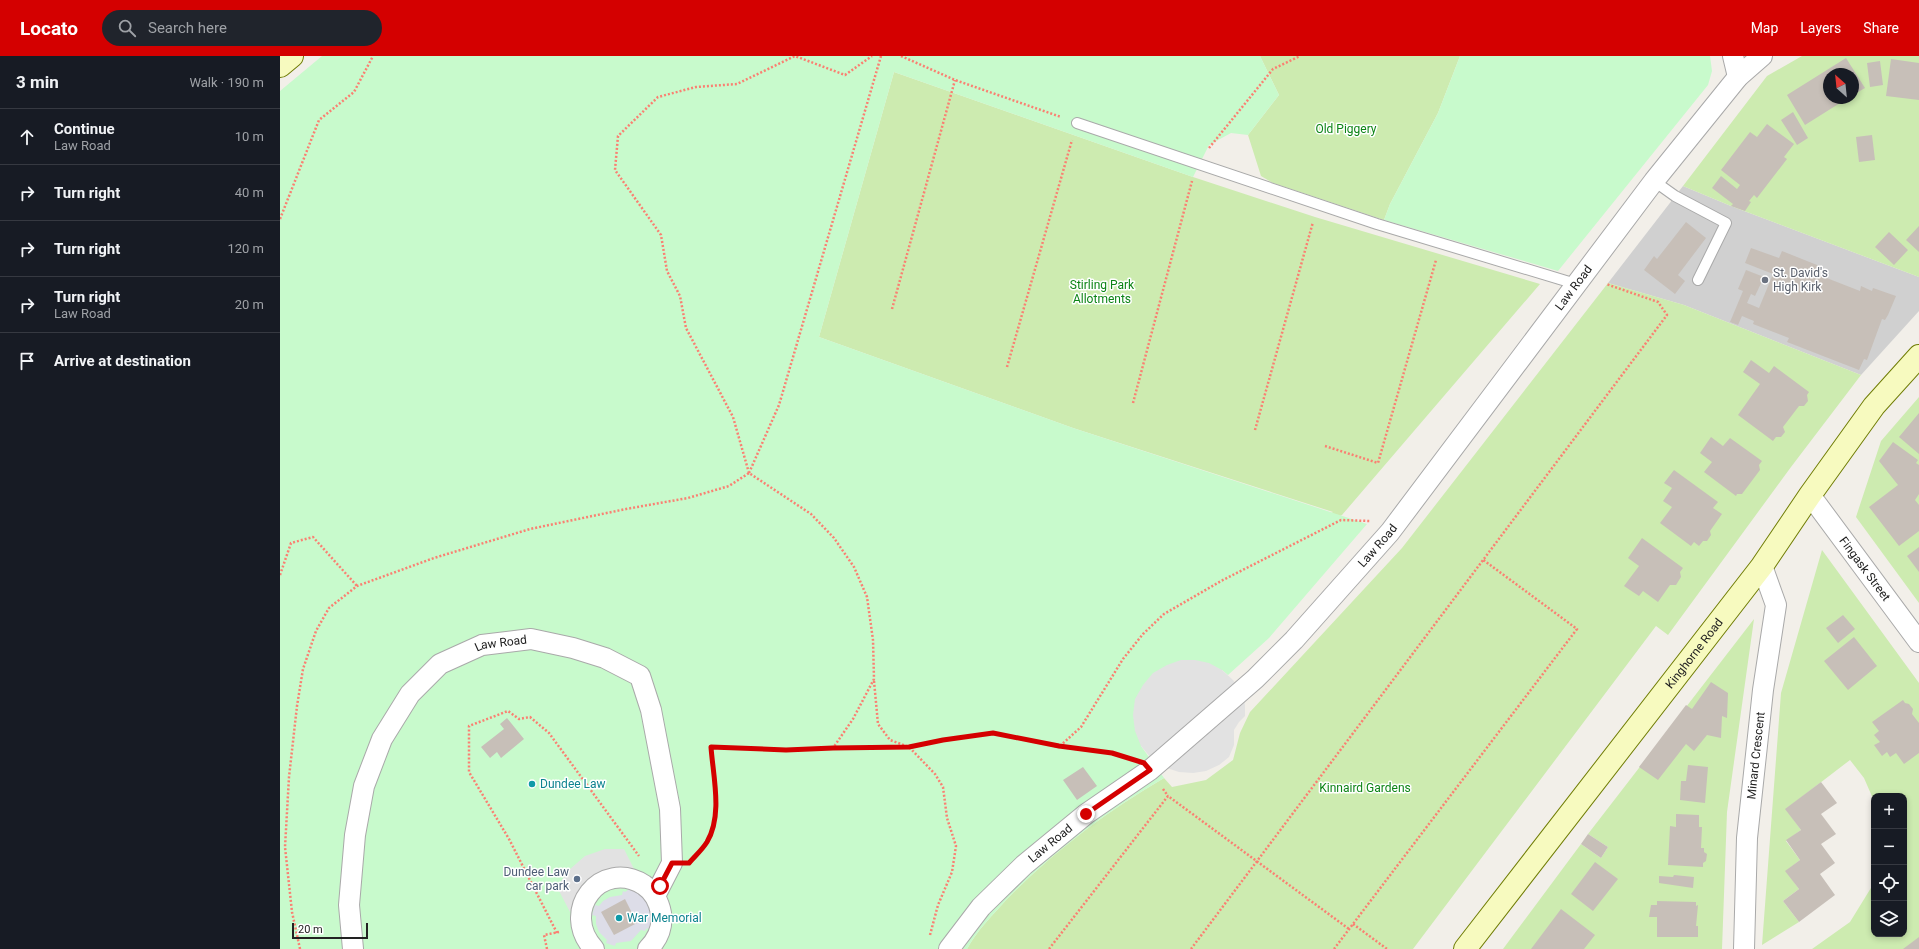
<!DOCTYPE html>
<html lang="en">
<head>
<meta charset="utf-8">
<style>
  body { margin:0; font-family:Roboto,sans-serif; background:#20242c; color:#f1f3f6 }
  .controls { position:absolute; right:12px; bottom:12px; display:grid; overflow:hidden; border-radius:8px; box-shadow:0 2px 6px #0003 }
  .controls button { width:36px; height:36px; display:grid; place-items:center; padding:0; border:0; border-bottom:1px solid #363941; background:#171b24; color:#f1f3f6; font:20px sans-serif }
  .compass { position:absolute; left:1543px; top:12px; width:36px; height:36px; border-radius:50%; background:#171b24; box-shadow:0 2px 6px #0003; rotate:333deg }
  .scale { position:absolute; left:12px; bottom:10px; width:76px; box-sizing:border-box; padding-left:4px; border:2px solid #222; border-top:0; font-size:11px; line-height:14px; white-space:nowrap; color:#222; -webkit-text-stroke:3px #fff; paint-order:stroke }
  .stop { position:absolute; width:12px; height:12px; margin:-9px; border:3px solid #d40000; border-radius:50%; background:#fff }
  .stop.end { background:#d40000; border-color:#fff; box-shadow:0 1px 4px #0008 }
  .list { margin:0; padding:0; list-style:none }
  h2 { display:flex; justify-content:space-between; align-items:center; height:52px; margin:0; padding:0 16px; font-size:17px }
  h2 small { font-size:13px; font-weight:400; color:#9ea1a6 }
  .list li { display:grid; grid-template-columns:26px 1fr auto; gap:12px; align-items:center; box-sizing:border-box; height:56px; padding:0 16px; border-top:1px solid #363941 }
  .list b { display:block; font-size:15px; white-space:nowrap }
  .list p { margin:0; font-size:13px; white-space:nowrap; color:#9ea1a6 }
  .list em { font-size:13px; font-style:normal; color:#9ea1a6 }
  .icon { flex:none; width:22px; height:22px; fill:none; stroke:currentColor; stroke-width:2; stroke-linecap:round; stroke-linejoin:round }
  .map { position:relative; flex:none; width:1639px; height:893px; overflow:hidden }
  header { display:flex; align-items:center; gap:24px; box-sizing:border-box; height:56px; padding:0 20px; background:#d40000; color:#fff }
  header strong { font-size:19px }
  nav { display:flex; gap:22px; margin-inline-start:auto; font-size:14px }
  .search { width:280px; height:36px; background:#20242c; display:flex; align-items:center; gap:10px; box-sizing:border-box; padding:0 14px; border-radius:22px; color:#9ea1a6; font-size:15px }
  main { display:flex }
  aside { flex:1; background:#171b24 }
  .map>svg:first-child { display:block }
  .religious { fill:#d0d0d0 }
  .grass { fill:#cdebb0; fill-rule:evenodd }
  .park { fill:#c8facc }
  .parking { fill:#e2e2e2 }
  .plaza { fill:#dddde8 }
  .building { fill:#c7bfb8 }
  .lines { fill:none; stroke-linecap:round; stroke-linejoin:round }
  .lane-casing { stroke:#a9a9a9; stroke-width:12 }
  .street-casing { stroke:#a9a9a9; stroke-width:22 }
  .secondary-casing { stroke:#707d05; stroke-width:24 }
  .path { stroke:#fa8072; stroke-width:2.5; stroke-dasharray:2 2; stroke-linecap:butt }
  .lane { stroke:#fff; stroke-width:10 }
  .street { stroke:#fff; stroke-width:20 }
  .secondary { stroke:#f7fabf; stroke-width:22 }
  .route { stroke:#d40000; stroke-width:5 }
  .worship-dot { fill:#6b7280; stroke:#fff; stroke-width:1.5 }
  .culture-dot { fill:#0f9aa8; stroke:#fff; stroke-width:1.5 }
  .service-dot { fill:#5c6f8a; stroke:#fff; stroke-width:1.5 }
  .labels { text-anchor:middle; stroke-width:3; stroke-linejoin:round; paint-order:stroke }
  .park-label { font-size:12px; fill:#0c8416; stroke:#fff }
  .worship-label { font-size:12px; fill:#5b616d; stroke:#fff; text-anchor:start }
  .street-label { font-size:12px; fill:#222; stroke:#fff }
  .culture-label { font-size:12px; fill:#0d838f; stroke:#fff; text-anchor:start }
  .service-label { font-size:12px; fill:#4e5e75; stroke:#fff; text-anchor:end }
</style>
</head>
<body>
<header>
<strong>Locato</strong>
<div class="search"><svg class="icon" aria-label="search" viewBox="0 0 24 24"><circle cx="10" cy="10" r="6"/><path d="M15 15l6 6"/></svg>Search here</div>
<nav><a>Map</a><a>Layers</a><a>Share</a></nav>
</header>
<main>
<aside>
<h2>3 min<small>Walk · 190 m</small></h2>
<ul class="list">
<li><svg class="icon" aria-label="ahead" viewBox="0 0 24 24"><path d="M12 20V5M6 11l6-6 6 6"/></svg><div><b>Continue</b><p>Law Road</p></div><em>10 m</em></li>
<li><svg class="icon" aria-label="right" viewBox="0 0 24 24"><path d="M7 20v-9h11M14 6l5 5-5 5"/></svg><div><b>Turn right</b></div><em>40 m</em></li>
<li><svg class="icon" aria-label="right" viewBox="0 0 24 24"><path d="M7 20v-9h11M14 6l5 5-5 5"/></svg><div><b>Turn right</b></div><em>120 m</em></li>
<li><svg class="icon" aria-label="right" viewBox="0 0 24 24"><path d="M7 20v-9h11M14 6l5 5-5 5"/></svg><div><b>Turn right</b><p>Law Road</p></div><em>20 m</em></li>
<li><svg class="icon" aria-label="arrive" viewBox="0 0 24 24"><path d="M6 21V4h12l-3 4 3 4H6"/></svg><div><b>Arrive at destination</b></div></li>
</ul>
</aside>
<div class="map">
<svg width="1639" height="893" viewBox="0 0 1639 893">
  <rect width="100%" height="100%" fill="#f2efe9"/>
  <!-- religious -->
  <path class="religious" d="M 1403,130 L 1451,150 L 1639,221 L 1639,255 L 1581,319 L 1404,249 L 1328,227 Z"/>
  <!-- grass -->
  <path class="grass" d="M 980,0 L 1180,0 L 1158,57 L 1110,148 L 1104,164 L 993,127 L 981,120 L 968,79 L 999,39 Z
    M 1522,0 L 1639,0 L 1639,221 L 1451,150 L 1403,130 L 1487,20 ZM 1549,18 L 1573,18 L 1573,42 L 1549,42 Z
    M 614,16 L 913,121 L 1035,161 L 1260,228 L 1062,459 L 937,521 L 1053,456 L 793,372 L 539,281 Z
    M 1328,227 L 1404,249 L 1581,319 L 1511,411 L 1388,579 L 1376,570 L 1133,893 L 687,893 C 698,873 712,860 727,843 C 773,796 827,755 884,722 L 892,731 L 926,724 L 953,704 L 960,677 L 970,656 L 1122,492 Z
    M 1639,341 L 1639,547 L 1576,461 L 1601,385 Z
    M 1542,494 L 1639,627 L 1639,893 L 1532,893 L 1570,866 L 1594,827 L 1594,878 L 1624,878 L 1624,740 L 1594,740 L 1594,745 L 1584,722 L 1570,704 L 1506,753 L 1521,774 L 1506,785 L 1520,804 L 1506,815 L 1519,833 L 1503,845 L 1519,866 L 1482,889 L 1501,637 Z
    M 1474,563 L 1447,756 L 1442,893 L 1223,893 L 1301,788 L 1321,802 L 1328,791 L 1308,778 Z"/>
  <!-- park -->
  <path class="park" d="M 42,0 L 980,0 L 999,39 L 968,79 L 951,77 L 929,89 L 913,121 L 614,16 L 539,281 L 793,372 L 1087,468 L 989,582 L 948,619 L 942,614 L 861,690 L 884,722 C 827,755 773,796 727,843 C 712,860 698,873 687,893 L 0,893 L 0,35 Z
    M 1180,0 L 1430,0 L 1432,15 L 1428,29 L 1278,215 L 1104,164 L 1110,148 L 1158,57 Z"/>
  <!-- parking -->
  <path class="parking" d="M 901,604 L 915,604 L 929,607 L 942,614 L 953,624 L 961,635 L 965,649 L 965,660 L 959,666 L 954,674 L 954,689 L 949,701 L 939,709 L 926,715 L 913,717 L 899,716 L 884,711 L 871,702 L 861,690 L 855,675 L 853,659 L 855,643 L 863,629 L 873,617 L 887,609 Z
    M 325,793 L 344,793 L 356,817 L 318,818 L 304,827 L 295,841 L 290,856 L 277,831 L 289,814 L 305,800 Z"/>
  <!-- plaza -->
  <path class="plaza" d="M 354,830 L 365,836 L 376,870 L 366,873 L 365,875 L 361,874 L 351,885 L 336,887 L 335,890 L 326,887 L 327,884 L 319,876 L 316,868 L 316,860 L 312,859 L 315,849 L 319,850 L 323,845 L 330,841 L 342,839 L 343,835 L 345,836 Z"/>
  <!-- building -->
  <path class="building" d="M 1566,2 L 1585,32 L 1573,39 L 1573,18 L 1549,18 L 1549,42 L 1568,42 L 1525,69 L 1507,39 Z
    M 1611,3 L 1639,7 L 1639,44 L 1606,40 Z
    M 1600,5 L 1603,29 L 1590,31 L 1587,7 Z
    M 1513,56 L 1528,82 L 1517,89 L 1501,64 Z
    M 1487,68 L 1514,88 L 1504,101 L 1507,103 L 1477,142 L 1474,139 L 1469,145 L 1471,146 L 1465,155 L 1451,150 L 1453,148 L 1432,132 L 1441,120 L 1457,133 L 1460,129 L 1441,114 L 1470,76 L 1477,81 Z
    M 1592,79 L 1595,104 L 1579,106 L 1576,81 Z
    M 1406,166 L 1426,182 L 1398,219 L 1405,225 L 1395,238 L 1364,214 L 1374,200 L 1377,203 Z
    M 1639,170 L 1639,196 L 1626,184 Z
    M 1609,176 L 1628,194 L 1614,209 L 1595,191 Z
    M 1471,192 L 1499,202 L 1502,195 L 1542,211 L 1539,219 L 1580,235 L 1581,230 L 1592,235 L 1593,232 L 1616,240 L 1608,259 L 1605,264 L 1602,263 L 1587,304 L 1584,303 L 1579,314 L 1507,286 L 1509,282 L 1473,268 L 1474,265 L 1462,260 L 1458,269 L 1450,266 L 1463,235 L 1458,233 L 1466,214 L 1484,221 L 1475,240 L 1471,238 L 1467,247 L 1479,252 L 1493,218 L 1465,207 Z
    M 1471,304 L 1489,317 L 1494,310 L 1529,336 L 1527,339 L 1528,345 L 1524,350 L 1519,350 L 1503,371 L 1505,376 L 1501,381 L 1496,381 L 1493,385 L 1458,359 L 1480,328 L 1463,316 Z
    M 1639,357 L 1639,398 L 1619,381 Z
    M 1431,381 L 1443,390 L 1450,382 L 1482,405 L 1479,409 L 1480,414 L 1462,438 L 1457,438 L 1456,440 L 1424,416 L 1432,406 L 1420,397 Z
    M 1613,386 L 1638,404 L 1636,407 L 1639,409 L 1639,438 L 1635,444 L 1639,449 L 1639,475 L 1619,490 L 1589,451 L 1618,429 L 1599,405 Z
    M 1394,414 L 1438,446 L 1433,452 L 1442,458 L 1430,475 L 1431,479 L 1427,485 L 1423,485 L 1419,490 L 1414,486 L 1411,490 L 1380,467 L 1392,451 L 1383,445 L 1392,432 L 1384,427 Z
    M 1362,482 L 1403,512 L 1400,516 L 1401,521 L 1396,529 L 1390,529 L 1378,546 L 1363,535 L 1359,540 L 1344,530 L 1359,510 L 1348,502 Z
    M 1639,491 L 1639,516 L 1627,500 Z
    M 1563,559 L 1575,573 L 1558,587 L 1546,572 Z
    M 1574,581 L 1597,610 L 1568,634 L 1544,605 Z
    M 1431,626 L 1448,637 L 1447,662 L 1442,660 L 1441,682 L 1427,679 L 1414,695 L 1406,688 L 1378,724 L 1359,711 L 1406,649 L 1412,653 Z
    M 1623,644 L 1625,647 L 1629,648 L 1633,653 L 1632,658 L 1639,667 L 1639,697 L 1624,708 L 1616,697 L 1610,701 L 1607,696 L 1602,700 L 1594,689 L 1600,686 L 1594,679 L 1599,675 L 1592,666 Z
    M 227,662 L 244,683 L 221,702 L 217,696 L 210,702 L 201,691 L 224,673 L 220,668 Z
    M 1408,709 L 1428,711 L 1425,747 L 1400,744 L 1401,725 L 1406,725 Z
    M 803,711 L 817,730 L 797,744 L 783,724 Z
    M 1541,726 L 1557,747 L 1541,758 L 1556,778 L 1541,788 L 1555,807 L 1540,818 L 1555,839 L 1519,866 L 1503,845 L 1519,833 L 1505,815 L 1520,804 L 1506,784 L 1521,774 L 1505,753 Z
    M 1396,758 L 1419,759 L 1419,771 L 1422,771 L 1421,792 L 1424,792 L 1424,796 L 1427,798 L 1426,805 L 1423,807 L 1423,811 L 1388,809 L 1390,770 L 1396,771 Z
    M 1308,778 L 1328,791 L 1321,802 L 1301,788 Z
    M 1315,806 L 1338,823 L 1313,855 L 1291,838 Z
    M 1394,819 L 1414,821 L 1413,832 L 1379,827 L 1379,820 L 1393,821 Z
    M 345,843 L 357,867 L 334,879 L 321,856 Z
    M 1377,845 L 1416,846 L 1416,850 L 1418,849 L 1416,870 L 1418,870 L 1418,881 L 1377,881 L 1377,861 L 1369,861 L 1371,849 L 1377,849 Z
    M 1281,853 L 1315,879 L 1304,893 L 1251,893 Z
    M 1639,881 L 1639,893 L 1623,893 Z"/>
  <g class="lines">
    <defs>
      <path id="lane" d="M 797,67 L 1097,168 L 1296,228
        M 1374,125 L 1395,140 L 1446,167 L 1418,224"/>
      <g id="street">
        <path d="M 1453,0 L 1458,21"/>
        <path id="s1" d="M 1530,439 L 1639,586"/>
        <path id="s2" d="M 73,893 L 69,849 L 75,779 L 84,730 L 102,683 L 130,638 L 160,608 L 202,589 L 251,583 L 293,592 L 325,602 L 360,620 L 371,654 L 390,753 L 392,807 L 375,840"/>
        <path d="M 314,893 C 279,855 321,802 364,829 C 373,835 379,846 381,857 C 383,871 378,883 368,893"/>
        <path id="s3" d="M 669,893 L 701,851 L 744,809 L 806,758 L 870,714 L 975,623 L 1014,584 L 1110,476 L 1374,125 L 1458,21 L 1482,0"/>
        <path id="s4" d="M 1464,893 L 1467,782 L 1483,634 L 1496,549 L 1482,510"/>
      </g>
      <g id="secondary">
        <path d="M 0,10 L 12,0"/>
        <path id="s5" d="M 1185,893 L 1482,510 L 1530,439 L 1594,350 L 1639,300"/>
      </g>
    </defs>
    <!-- lane casing -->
    <use href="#lane" class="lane-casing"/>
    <!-- street casing -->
    <use href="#street" class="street-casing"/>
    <!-- secondary casing -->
    <use href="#secondary" class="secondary-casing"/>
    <!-- path -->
    <path class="path" d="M 621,0 L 675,24 L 781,61
      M 929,92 L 993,13 L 1020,0
      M 0,163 L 39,64 L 74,36 L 93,0
      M 612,253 L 675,24
      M 727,311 L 792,84
      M 853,347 L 912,125
      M 975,374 L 1033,166
      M 1045,390 L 1098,407 L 1156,204
      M 469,417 L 453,361 L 406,272 L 400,240 L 387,215 L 381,179 L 335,114 L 338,80 L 378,41 L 416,31 L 457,28 L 515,0 L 565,19 L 592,0
      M 469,417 L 499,349 L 601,0
      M 0,519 L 11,487 L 33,481 L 77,530
      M 594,625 L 598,668 L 610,684 L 629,691 L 655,718 L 663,731 L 667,762 L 676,790 L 672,816 L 658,849 L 650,879
      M 780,690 L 801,671 L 843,603 L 863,578 L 884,558 L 941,525 L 1061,464 L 1090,465
      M 883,733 L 888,740
      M 416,800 C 445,771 434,728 431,691 L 506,694 L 553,692 L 629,691 L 663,684 L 713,677 L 779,691 L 832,697 L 847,701
      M 1073,868 L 1107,893
      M 277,877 L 229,783 L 189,716 L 189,670 L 228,655 L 239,663 L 250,661 L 269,677 L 359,800
      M 20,893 L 12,856 L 5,791 L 9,721 L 17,650 L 23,613 L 36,575 L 49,552 L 77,530 L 154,502 L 250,473 L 346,453 L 408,442 L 449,430 L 469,417 L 531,458 L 554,482 L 574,511 L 587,541 L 593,584 L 594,623 L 573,663 L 553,692
      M 267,893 L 264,879 L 279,876
      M 769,893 L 888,740 L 1069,873
      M 911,893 L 1387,259 L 1378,246 L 1326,228
      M 1054,893 L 1297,573 L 1202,503"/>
    <!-- lane -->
    <use href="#lane" class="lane"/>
    <!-- street -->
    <use href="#street" class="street"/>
    <!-- secondary -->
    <use href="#secondary" class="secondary"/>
  </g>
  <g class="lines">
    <!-- route -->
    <path class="route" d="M 380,830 L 392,807 L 409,807 C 415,800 422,794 427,786 C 443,759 433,720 431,691 L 506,694 L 553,692 L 629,691 L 663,684 L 713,677 L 779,690 L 832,697 L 864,707 L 870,714 L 806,758"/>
  </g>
  <!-- markers -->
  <circle class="worship-dot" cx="1485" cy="224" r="4"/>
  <g class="culture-dot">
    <circle cx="252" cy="728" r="4"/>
    <circle cx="339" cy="862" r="4"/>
  </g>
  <circle class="service-dot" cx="297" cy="823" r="4"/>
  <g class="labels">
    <!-- park labels -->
    <g class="park-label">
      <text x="1066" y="77">Old Piggery</text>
      <text x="822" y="233">Stirling Park<tspan x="822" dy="14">Allotments</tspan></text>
      <text x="1085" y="736">Kinnaird Gardens</text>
    </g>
    <!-- worship labels -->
    <g class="worship-label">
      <text x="1493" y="221">St. David's<tspan x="1493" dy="14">High Kirk</tspan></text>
    </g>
    <!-- street labels -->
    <g class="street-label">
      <text dy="4" stroke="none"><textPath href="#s3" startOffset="915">Law Road</textPath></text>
      <text dy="4" stroke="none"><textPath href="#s3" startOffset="591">Law Road</textPath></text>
      <text dy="4" stroke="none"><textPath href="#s1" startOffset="92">Fingask Street</textPath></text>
      <text dy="4" stroke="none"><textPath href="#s2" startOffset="375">Law Road</textPath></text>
      <text dy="4" stroke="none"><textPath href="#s5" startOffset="374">Kinghorne Road</textPath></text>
      <text dy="4" stroke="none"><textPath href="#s4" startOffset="194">Minard Crescent</textPath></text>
      <text dy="4" stroke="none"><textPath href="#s3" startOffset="147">Law Road</textPath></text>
    </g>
    <!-- culture labels -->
    <g class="culture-label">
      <text x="260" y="732">Dundee Law</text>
      <text x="347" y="866">War Memorial</text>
    </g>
    <!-- service labels -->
    <g class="service-label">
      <text x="289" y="820">Dundee Law<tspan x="289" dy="14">car park</tspan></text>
    </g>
  </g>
</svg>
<div class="controls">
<button>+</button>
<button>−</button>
<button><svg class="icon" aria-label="locate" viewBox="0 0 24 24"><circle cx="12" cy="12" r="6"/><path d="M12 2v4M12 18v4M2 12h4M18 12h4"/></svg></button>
<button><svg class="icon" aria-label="layers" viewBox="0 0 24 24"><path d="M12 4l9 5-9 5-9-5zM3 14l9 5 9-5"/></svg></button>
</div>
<svg class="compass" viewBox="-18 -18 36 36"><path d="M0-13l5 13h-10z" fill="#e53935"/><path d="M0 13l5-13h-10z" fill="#9ea1a6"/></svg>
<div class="scale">20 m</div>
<div class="stop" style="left:380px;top:830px"></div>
<div class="stop end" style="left:806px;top:758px"></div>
</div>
</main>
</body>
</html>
